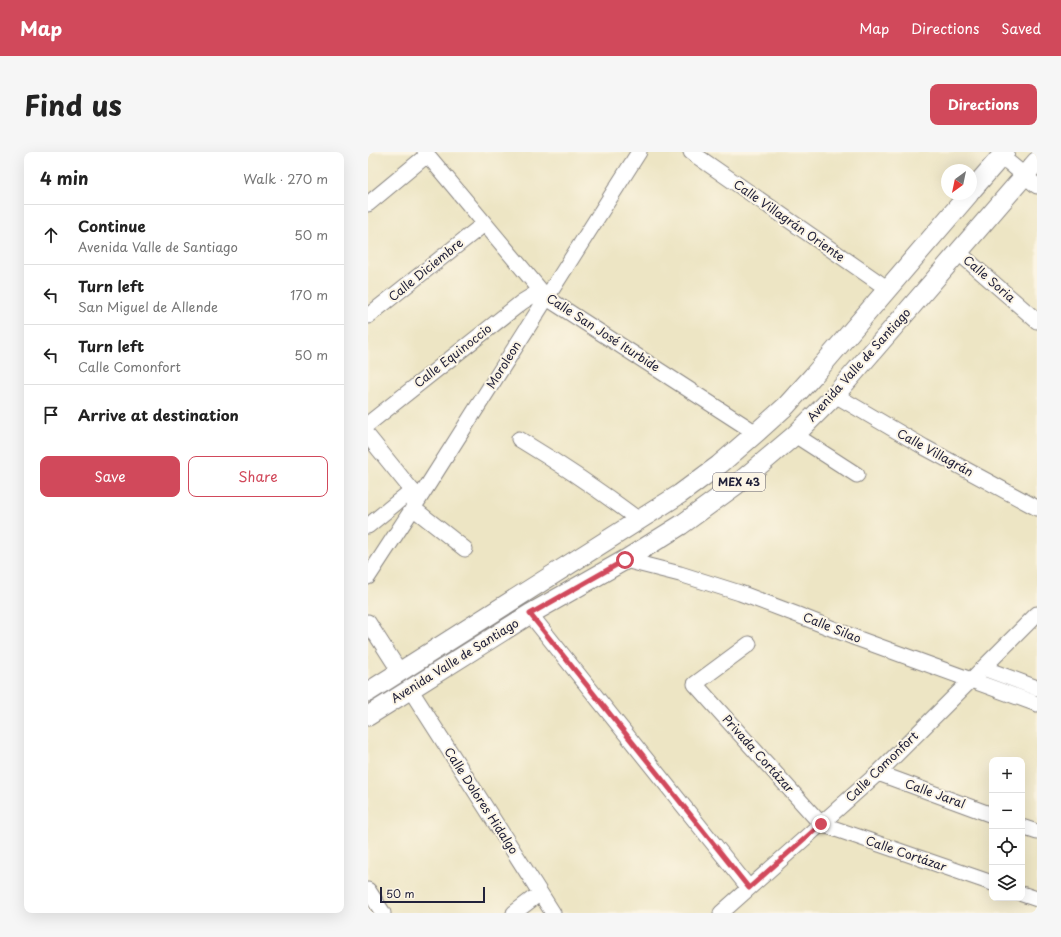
<!DOCTYPE html>
<html lang="en">
<head>
<meta charset="utf-8">
<style>
  body { margin:0; font-family:"Playpen Sans",sans-serif; background:#f6f6f6; color:#222 }
  .controls { position:absolute; right:12px; bottom:12px; display:grid; overflow:hidden; border-radius:8px; box-shadow:0 4px 16px #0002 }
  .controls button { width:36px; height:36px; display:grid; place-items:center; padding:0; border:0; border-bottom:1px solid #e0e0e0; background:#fff; color:#222; font:20px sans-serif }
  .compass { position:absolute; left:573px; top:12px; width:36px; height:36px; border-radius:50%; background:#fff; box-shadow:0 4px 16px #0002; rotate:213deg }
  .scale { position:absolute; left:12px; bottom:10px; width:105px; box-sizing:border-box; padding-left:4px; border:2px solid #22223b; border-top:0; font-size:11px; line-height:14px; white-space:nowrap; color:#22223b; -webkit-text-stroke:3px #fcf5e5; paint-order:stroke }
  .stop { position:absolute; width:12px; height:12px; margin:-9px; border:3px solid #d1495b; border-radius:50%; background:#fff }
  .stop.end { background:#d1495b; border-color:#fff; box-shadow:0 1px 4px #0008 }
  .list { margin:0; padding:0; list-style:none }
  h2 { display:flex; justify-content:space-between; align-items:center; height:52px; margin:0; padding:0 16px; font-size:17px }
  h2 small { font-size:13px; font-weight:400; color:#767676 }
  .list li { display:grid; grid-template-columns:26px 1fr auto; gap:12px; align-items:center; box-sizing:border-box; height:60px; padding:0 16px; border-top:1px solid #e0e0e0 }
  .list b { display:block; font-size:15px; white-space:nowrap }
  .list p { margin:0; font-size:13px; white-space:nowrap; color:#767676 }
  .list em { font-size:13px; font-style:normal; color:#767676 }
  .actions { display:flex; gap:8px; padding:12px 16px }
  .actions a { flex:1; padding:9px 0; border:1px solid #d1495b; border-radius:8px; text-align:center; font-size:14px; color:#d1495b }
  .actions .main { background:#d1495b; color:#fff }
  .icon { flex:none; width:22px; height:22px; fill:none; stroke:currentColor; stroke-width:2; stroke-linecap:round; stroke-linejoin:round }
  .map { position:relative; flex:none; width:669px; height:761px; overflow:hidden; border-radius:8px }
  header { display:flex; align-items:center; gap:24px; box-sizing:border-box; height:56px; padding:0 20px; background:#d1495b; color:#fff }
  header strong { font-size:19px }
  nav { display:flex; gap:22px; margin-inline-start:auto; font-size:14px }
  .intro { display:flex; align-items:center; justify-content:space-between; box-sizing:border-box; height:96px; padding:0 24px }
  h1 { margin:0; font-size:28px }
  .button { padding:10px 18px; border-radius:8px; background:#d1495b; color:#fff; font-size:14px; font-weight:700 }
  main { display:flex; gap:24px; padding:0 24px }
  aside { flex:1; background:#fff; border-radius:8px; box-shadow:0 4px 16px #0002 }
  .map>svg:first-child { display:block }
  .lines { fill:none; stroke-linecap:round; stroke-linejoin:round }
  .minor-casing { stroke:#888480; stroke-width:17 }
  .major-casing { stroke:#888480; stroke-width:21 }
  .minor { stroke:#fff; stroke-width:15 }
  .major { stroke:#fff; stroke-width:19 }
  .route { stroke:#d1495b; stroke-width:5 }
  .labels { text-anchor:middle; stroke-width:4; stroke-linejoin:round; paint-order:stroke }
  .shield { fill:#fcf5e5; stroke:#63616e; stroke-width:1 }
  .shield-label { font-size:11px; font-weight:bold; fill:#22223b }
  .street-label { font-size:12px; fill:#22223b; stroke:#fcf5e5 }
</style>
</head>
<body>
<header>
<strong>Map</strong>
<nav><a>Map</a><a>Directions</a><a>Saved</a></nav>
</header>
<div class="intro"><h1>Find us</h1><a class="button">Directions</a></div>
<main>
<aside>
<h2>4 min<small>Walk · 270 m</small></h2>
<ul class="list">
<li><svg class="icon" aria-label="ahead" viewBox="0 0 24 24"><path d="M12 20V5M6 11l6-6 6 6"/></svg><div><b>Continue</b><p>Avenida Valle de Santiago</p></div><em>50 m</em></li>
<li><svg class="icon" aria-label="left" viewBox="0 0 24 24"><path d="M17 20v-9H6M10 6l-5 5 5 5"/></svg><div><b>Turn left</b><p>San Miguel de Allende</p></div><em>170 m</em></li>
<li><svg class="icon" aria-label="left" viewBox="0 0 24 24"><path d="M17 20v-9H6M10 6l-5 5 5 5"/></svg><div><b>Turn left</b><p>Calle Comonfort</p></div><em>50 m</em></li>
<li><svg class="icon" aria-label="arrive" viewBox="0 0 24 24"><path d="M6 21V4h12l-3 4 3 4H6"/></svg><div><b>Arrive at destination</b></div></li>
</ul>
<div class="actions"><a class="main">Save</a><a>Share</a></div>
</aside>
<div class="map">
<svg width="669" height="761" viewBox="0 0 669 761">
  <rect width="100%" height="100%" fill="#fcf5e5"/>
  <filter id="ink" filterUnits="userSpaceOnUse"><feTurbulence type="fractalNoise" baseFrequency=".025" numOctaves="2"/><feDisplacementMap in="SourceGraphic" scale="8" xChannelSelector="R" yChannelSelector="G"/><feConvolveMatrix kernelMatrix="1 2 1 2 8 2 1 2 1" color-interpolation-filters="sRGB"/></filter>
  <filter id="wash" filterUnits="userSpaceOnUse"><feTurbulence type="fractalNoise" baseFrequency=".012" numOctaves="4" result="noise"/><feDisplacementMap in="SourceGraphic" scale="16" xChannelSelector="R" yChannelSelector="G"/><feGaussianBlur stdDeviation="0.9" result="paint"/><feColorMatrix in="noise" values="0 0 0 0 0 0 0 0 0 0 0 0 0 0 0 0 0 1.4 0 .05"/><feComposite in="paint" operator="in"/></filter>
  <g filter="url(#wash)">
    <rect width="100%" height="100%" fill="#ede5c4"/>
  </g>
  <g filter="url(#ink)">
    <g class="lines">
      <defs>
        <path id="minor" d="M 57,0 L 179,146 L 388,281
          M 323,0 L 520,137
          M 633,4 L 669,34
          M 0,52 L 59,3
          M 590,100 L 669,169
          M 0,164 L 116,72
          M 467,243 L 556,295 L 669,356
          M 0,272 L 154,150 L 172,139
          M 427,283 L 489,323
          M 0,284 L 51,347
          M 151,287 C 194,313 231,338 271,368
          M 45,356 L 97,397
          M 0,374 L 44,338
          M 257,408 L 312,422 L 372,441 L 430,463 L 488,486 L 669,552
          M 0,425 L 51,347 L 271,0
          M 162,462 L 381,736
          M 0,470 L 32,520
          M 381,492 L 327,532 L 453,672 L 624,731
          M 615,516 L 669,536
          M 42,537 L 185,761
          M 510,621 L 624,663
          M 654,675 L 669,680
          M 0,738 L 15,761
          M 654,742 L 669,747
          M 146,761 L 172,741
          M 353,761 L 510,621 L 669,462"/>
        <path id="major" d="M 603,39 L 637,0
          M 0,540 L 312,342 L 351,313 L 388,281 L 418,254 L 445,224 L 601,42
          M 0,564 L 162,462 L 257,408 L 313,373 L 368,333 L 427,283 L 467,243 L 669,9"/>
      </defs>
      <!-- minor casing -->
      <use href="#minor" class="minor-casing"/>
      <!-- major casing -->
      <use href="#major" class="major-casing"/>
      <!-- minor -->
      <use href="#minor" class="minor"/>
      <!-- major -->
      <use href="#major" class="major"/>
    </g>
  </g>
  <g class="lines" filter="url(#ink)">
    <!-- route -->
    <path class="route" d="M 257,408 L 162,462 L 381,736 L 453,672"/>
  </g>
  <g class="labels">
    <!-- shield labels -->
    <rect class="shield" x="345" y="321" width="52" height="18" rx="3"/>
    <g class="shield-label">
      <text x="371" y="334">MEX 43</text>
    </g>
    <!-- street labels -->
    <g class="street-label">
      <text transform="translate(421 69) rotate(35)" y="4">Calle Villagrán Oriente</text>
      <text transform="translate(58 118) rotate(-39)" y="4">Calle Diciembre</text>
      <text transform="translate(621 127) rotate(41)" y="4">Calle Soria</text>
      <text transform="translate(235 181) rotate(33)" y="4">Calle San José Iturbide</text>
      <text transform="translate(85 204) rotate(-38)" y="4">Calle Equinoccio</text>
      <text transform="translate(136 213) rotate(-58)" y="4">Moroleon</text>
      <text transform="translate(491 213) rotate(-48)" y="4">Avenida Valle de Santiago</text>
      <text transform="translate(567 301) rotate(29)" y="4">Calle Villagrán</text>
      <text transform="translate(464 476) rotate(22)" y="4">Calle Silao</text>
      <text transform="translate(87 509) rotate(-32)" y="4">Avenida Valle de Santiago</text>
      <text transform="translate(390 602) rotate(48)" y="4">Privada Cortázar</text>
      <text transform="translate(514 615) rotate(-44)" y="4">Calle Comonfort</text>
      <text transform="translate(567 642) rotate(20)" y="4">Calle Jaral</text>
      <text transform="translate(113 649) rotate(57)" y="4">Calle Dolores Hidalgo</text>
      <text transform="translate(538 702) rotate(19)" y="4">Calle Cortázar</text>
    </g>
  </g>
</svg>
<div class="controls">
<button>+</button>
<button>−</button>
<button><svg class="icon" aria-label="locate" viewBox="0 0 24 24"><circle cx="12" cy="12" r="6"/><path d="M12 2v4M12 18v4M2 12h4M18 12h4"/></svg></button>
<button><svg class="icon" aria-label="layers" viewBox="0 0 24 24"><path d="M12 4l9 5-9 5-9-5zM3 14l9 5 9-5"/></svg></button>
</div>
<svg class="compass" viewBox="-18 -18 36 36"><path d="M0-13l5 13h-10z" fill="#e53935"/><path d="M0 13l5-13h-10z" fill="#767676"/></svg>
<div class="scale">50 m</div>
<div class="stop" style="left:257px;top:408px"></div>
<div class="stop end" style="left:453px;top:672px"></div>
</div>
</main>
</body>
</html>
